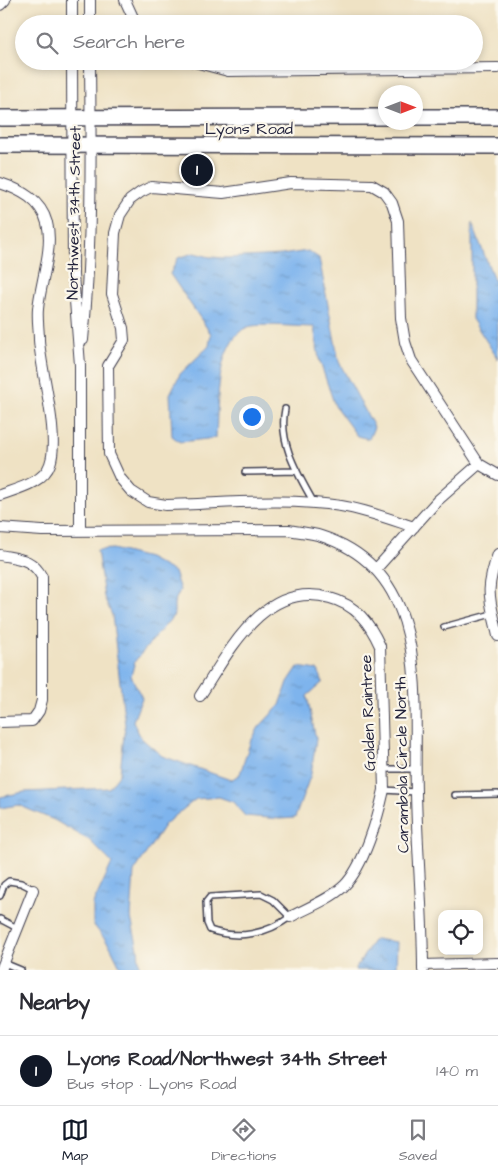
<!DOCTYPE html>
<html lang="en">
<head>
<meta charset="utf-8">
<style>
  body { margin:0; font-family:"Architects Daughter",sans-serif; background:#f7f7f7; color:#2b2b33 }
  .controls { position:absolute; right:15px; bottom:15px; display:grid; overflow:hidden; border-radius:10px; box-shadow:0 2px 8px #0003 }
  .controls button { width:45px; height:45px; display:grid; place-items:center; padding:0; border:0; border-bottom:1px solid #e1e1e2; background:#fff; color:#2b2b33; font:25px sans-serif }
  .compass { position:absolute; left:378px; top:85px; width:45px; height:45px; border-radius:50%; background:#fff; box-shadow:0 2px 8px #0003; rotate:90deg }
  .you { position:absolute; left:251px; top:416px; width:18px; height:18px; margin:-12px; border:4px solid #fff; border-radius:50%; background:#1a73e8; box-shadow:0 0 0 8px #1a73e833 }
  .badge { display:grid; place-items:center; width:32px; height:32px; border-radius:50%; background:#111827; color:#fff; font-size:16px; font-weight:700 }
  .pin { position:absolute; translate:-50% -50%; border:2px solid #fff; box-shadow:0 1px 5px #0006 }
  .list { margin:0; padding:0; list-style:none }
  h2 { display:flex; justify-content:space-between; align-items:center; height:65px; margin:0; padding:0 20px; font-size:21px }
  h2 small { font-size:16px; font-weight:400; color:#7c7c81 }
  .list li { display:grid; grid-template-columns:32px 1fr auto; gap:15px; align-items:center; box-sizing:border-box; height:70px; padding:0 20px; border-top:1px solid #e1e1e2 }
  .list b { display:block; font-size:19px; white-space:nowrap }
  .list p { margin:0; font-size:16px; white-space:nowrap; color:#7c7c81 }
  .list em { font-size:16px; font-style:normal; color:#7c7c81 }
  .icon { flex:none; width:28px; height:28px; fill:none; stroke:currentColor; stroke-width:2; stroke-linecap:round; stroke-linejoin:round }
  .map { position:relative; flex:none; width:498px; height:970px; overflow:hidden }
  .search { position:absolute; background:#fff; box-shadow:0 2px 8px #0003; left:15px; right:15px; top:15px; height:55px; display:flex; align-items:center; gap:12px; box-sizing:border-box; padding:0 18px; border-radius:28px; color:#7c7c81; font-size:19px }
  .sheet { height:135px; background:#fff }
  nav { display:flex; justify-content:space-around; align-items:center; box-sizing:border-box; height:70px; border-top:1px solid #e1e1e2; background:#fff; font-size:14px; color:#7c7c81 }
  nav a { display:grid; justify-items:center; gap:2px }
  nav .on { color:#111827 }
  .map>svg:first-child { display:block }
  .water { fill:url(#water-ripples); stroke:#506b94 }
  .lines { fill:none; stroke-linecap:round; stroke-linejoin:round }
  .lane-casing { stroke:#413f50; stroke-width:8 }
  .street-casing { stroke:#413f50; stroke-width:12 }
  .primary-casing { stroke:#413f50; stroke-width:18 }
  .lane { stroke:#fff; stroke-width:5 }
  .street { stroke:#fff; stroke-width:10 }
  .primary { stroke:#fff; stroke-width:15 }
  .labels { text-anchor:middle; stroke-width:4.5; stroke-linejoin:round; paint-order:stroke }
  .street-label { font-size:16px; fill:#22223b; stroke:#fbf7ec }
</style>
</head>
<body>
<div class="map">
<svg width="498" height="970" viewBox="0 0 498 970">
  <defs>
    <pattern id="water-ripples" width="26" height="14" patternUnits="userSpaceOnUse" patternTransform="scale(1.25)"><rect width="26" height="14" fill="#7eb4ed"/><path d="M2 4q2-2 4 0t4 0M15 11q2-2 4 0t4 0" fill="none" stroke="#6792c1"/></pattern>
  </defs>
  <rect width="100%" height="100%" fill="#fbf7ec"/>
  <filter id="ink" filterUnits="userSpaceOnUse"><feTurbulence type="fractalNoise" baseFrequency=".02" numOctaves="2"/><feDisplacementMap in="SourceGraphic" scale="10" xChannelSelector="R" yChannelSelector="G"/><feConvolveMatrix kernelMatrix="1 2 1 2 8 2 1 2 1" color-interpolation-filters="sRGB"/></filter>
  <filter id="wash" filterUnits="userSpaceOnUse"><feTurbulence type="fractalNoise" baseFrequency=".0096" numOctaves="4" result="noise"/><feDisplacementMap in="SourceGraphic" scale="20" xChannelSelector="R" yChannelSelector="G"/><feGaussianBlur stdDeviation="1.12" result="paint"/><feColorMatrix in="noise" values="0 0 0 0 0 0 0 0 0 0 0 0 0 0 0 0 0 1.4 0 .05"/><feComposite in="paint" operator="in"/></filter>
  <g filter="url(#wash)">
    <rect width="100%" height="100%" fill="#efe2c4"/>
    <!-- water -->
    <path class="water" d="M 472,223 L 498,290 L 498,359 L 472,319 Z
      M 308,251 L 319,258 L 339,362 L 374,427 L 369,439 L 357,436 L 335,406 L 319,359 L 314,327 C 301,327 258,323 248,327 C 215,340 218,408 216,438 L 180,442 L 172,436 L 170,394 L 180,374 L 209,346 L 211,334 L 170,274 L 178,258 L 194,253 L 210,257 L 227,258 L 281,255 Z
      M 113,549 L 148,558 L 174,572 L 180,590 L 174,603 L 174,615 L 135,661 L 131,676 L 142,698 L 133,721 L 141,738 L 162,756 L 231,780 L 240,774 L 250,743 L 259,727 L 280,705 L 288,682 L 298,667 L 318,670 L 323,682 L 307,696 L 316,739 L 311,774 L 295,818 L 280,819 L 245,816 L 233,802 L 219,797 L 196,799 L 165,824 L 134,872 L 131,918 L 138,949 L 140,970 L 122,970 L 110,946 L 93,924 L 93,904 L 112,863 L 89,840 L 54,820 L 18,805 L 0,808 L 0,797 L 24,792 L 109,788 L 120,773 L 125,725 L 112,615 L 104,597 L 97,550 Z
      M 374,939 L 397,942 L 396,970 L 355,970 Z"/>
  </g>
  <g filter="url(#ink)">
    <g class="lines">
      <defs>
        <path id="lane" d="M 285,409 C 278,443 298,474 314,503
          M 245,472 L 297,471
          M 444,627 L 492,614
          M 384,769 L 415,769
          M 384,790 L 416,792
          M 455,795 L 498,794
          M 261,894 L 273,900 L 290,917 C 267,934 238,940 210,930 L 207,923 L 206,902 L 210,897 Z
          M 0,896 L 4,885 L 9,881 L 21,883 L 33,889
          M 0,919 L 17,928
          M 4,963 L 21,970"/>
        <path id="street" d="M 90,0 L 90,24
          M 125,0 L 136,24
          M 0,5 L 5,0
          M 72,24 L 72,0
          M 72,61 L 73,275 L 80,365 L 80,530
          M 191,61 L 228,71 L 498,68
          M 0,183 C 21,190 41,200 47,223 C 54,247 40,284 38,309 C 37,319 39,330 39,340 C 41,372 60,436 50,464 C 44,483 16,489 0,495
          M 83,340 C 92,247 91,154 90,61
          M 414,527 C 390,519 366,510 341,506 C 284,497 223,504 166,505 L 148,502 L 131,491 L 120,478 L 109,454 L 108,366 L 124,340 L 123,328 L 112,294 L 115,233 L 120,215 L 130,200 L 141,192 L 151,187 L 223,193 L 291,183 L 372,185 L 384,192 L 392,203 L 398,221 L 401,318 L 405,342 L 411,360 L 479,464
          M 0,528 L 42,531 L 288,530 C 299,532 311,533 321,536 C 434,572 413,700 416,792 C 417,851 423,911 423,970
          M 498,554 C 484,593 490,598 498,636
          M 0,555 C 19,559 32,558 42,577 L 42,700 L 39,711 L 32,721 L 0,722
          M 376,569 L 437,501 L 479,464 L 498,475
          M 200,696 C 229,652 265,579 330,598 C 356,605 369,622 380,646 L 384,790 C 378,817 364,866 344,886 C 329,900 307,908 290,917
          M 423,965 L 498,963
          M 1,970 L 33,890"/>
        <path id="primary" d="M 416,117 L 498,117
          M 0,118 L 386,117
          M 0,145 L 498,146"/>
      </defs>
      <!-- lane casing -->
      <use href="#lane" class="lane-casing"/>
      <!-- street casing -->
      <use href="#street" class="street-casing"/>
      <!-- primary casing -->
      <use href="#primary" class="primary-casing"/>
      <!-- lane -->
      <use href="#lane" class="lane"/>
      <!-- street -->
      <use href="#street" class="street"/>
      <!-- primary -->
      <use href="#primary" class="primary"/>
    </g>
  </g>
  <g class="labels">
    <!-- street labels -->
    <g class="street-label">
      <text x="249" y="134">Lyons Road</text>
      <text transform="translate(73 213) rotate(-89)" y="6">Northwest 34th Street</text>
      <text transform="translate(367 713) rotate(-92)" y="6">Golden Raintree</text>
      <text transform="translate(401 765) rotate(-91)" y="6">Carambola Circle North</text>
    </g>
  </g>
</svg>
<div class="controls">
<button><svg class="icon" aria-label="locate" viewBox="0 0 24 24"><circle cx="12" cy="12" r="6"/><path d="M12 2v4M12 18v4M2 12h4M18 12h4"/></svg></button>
</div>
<svg class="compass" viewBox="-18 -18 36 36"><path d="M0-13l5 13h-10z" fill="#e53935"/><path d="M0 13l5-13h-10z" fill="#7c7c81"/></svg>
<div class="you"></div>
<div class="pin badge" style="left:197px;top:170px">1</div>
<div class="search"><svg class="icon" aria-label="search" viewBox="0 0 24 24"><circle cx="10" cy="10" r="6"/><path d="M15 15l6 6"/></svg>Search here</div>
</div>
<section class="sheet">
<h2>Nearby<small></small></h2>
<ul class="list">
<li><span class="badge">1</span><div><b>Lyons Road/Northwest 34th Street</b><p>Bus stop · Lyons Road</p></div><em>140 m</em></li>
</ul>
</section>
<nav>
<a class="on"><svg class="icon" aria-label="map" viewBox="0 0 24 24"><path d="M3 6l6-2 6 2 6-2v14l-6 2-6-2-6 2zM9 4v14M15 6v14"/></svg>Map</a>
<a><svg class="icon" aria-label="directions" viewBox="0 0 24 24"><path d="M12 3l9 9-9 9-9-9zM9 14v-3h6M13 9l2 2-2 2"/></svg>Directions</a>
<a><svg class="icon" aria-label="saved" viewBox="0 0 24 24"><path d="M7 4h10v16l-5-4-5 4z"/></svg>Saved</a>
</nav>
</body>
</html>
